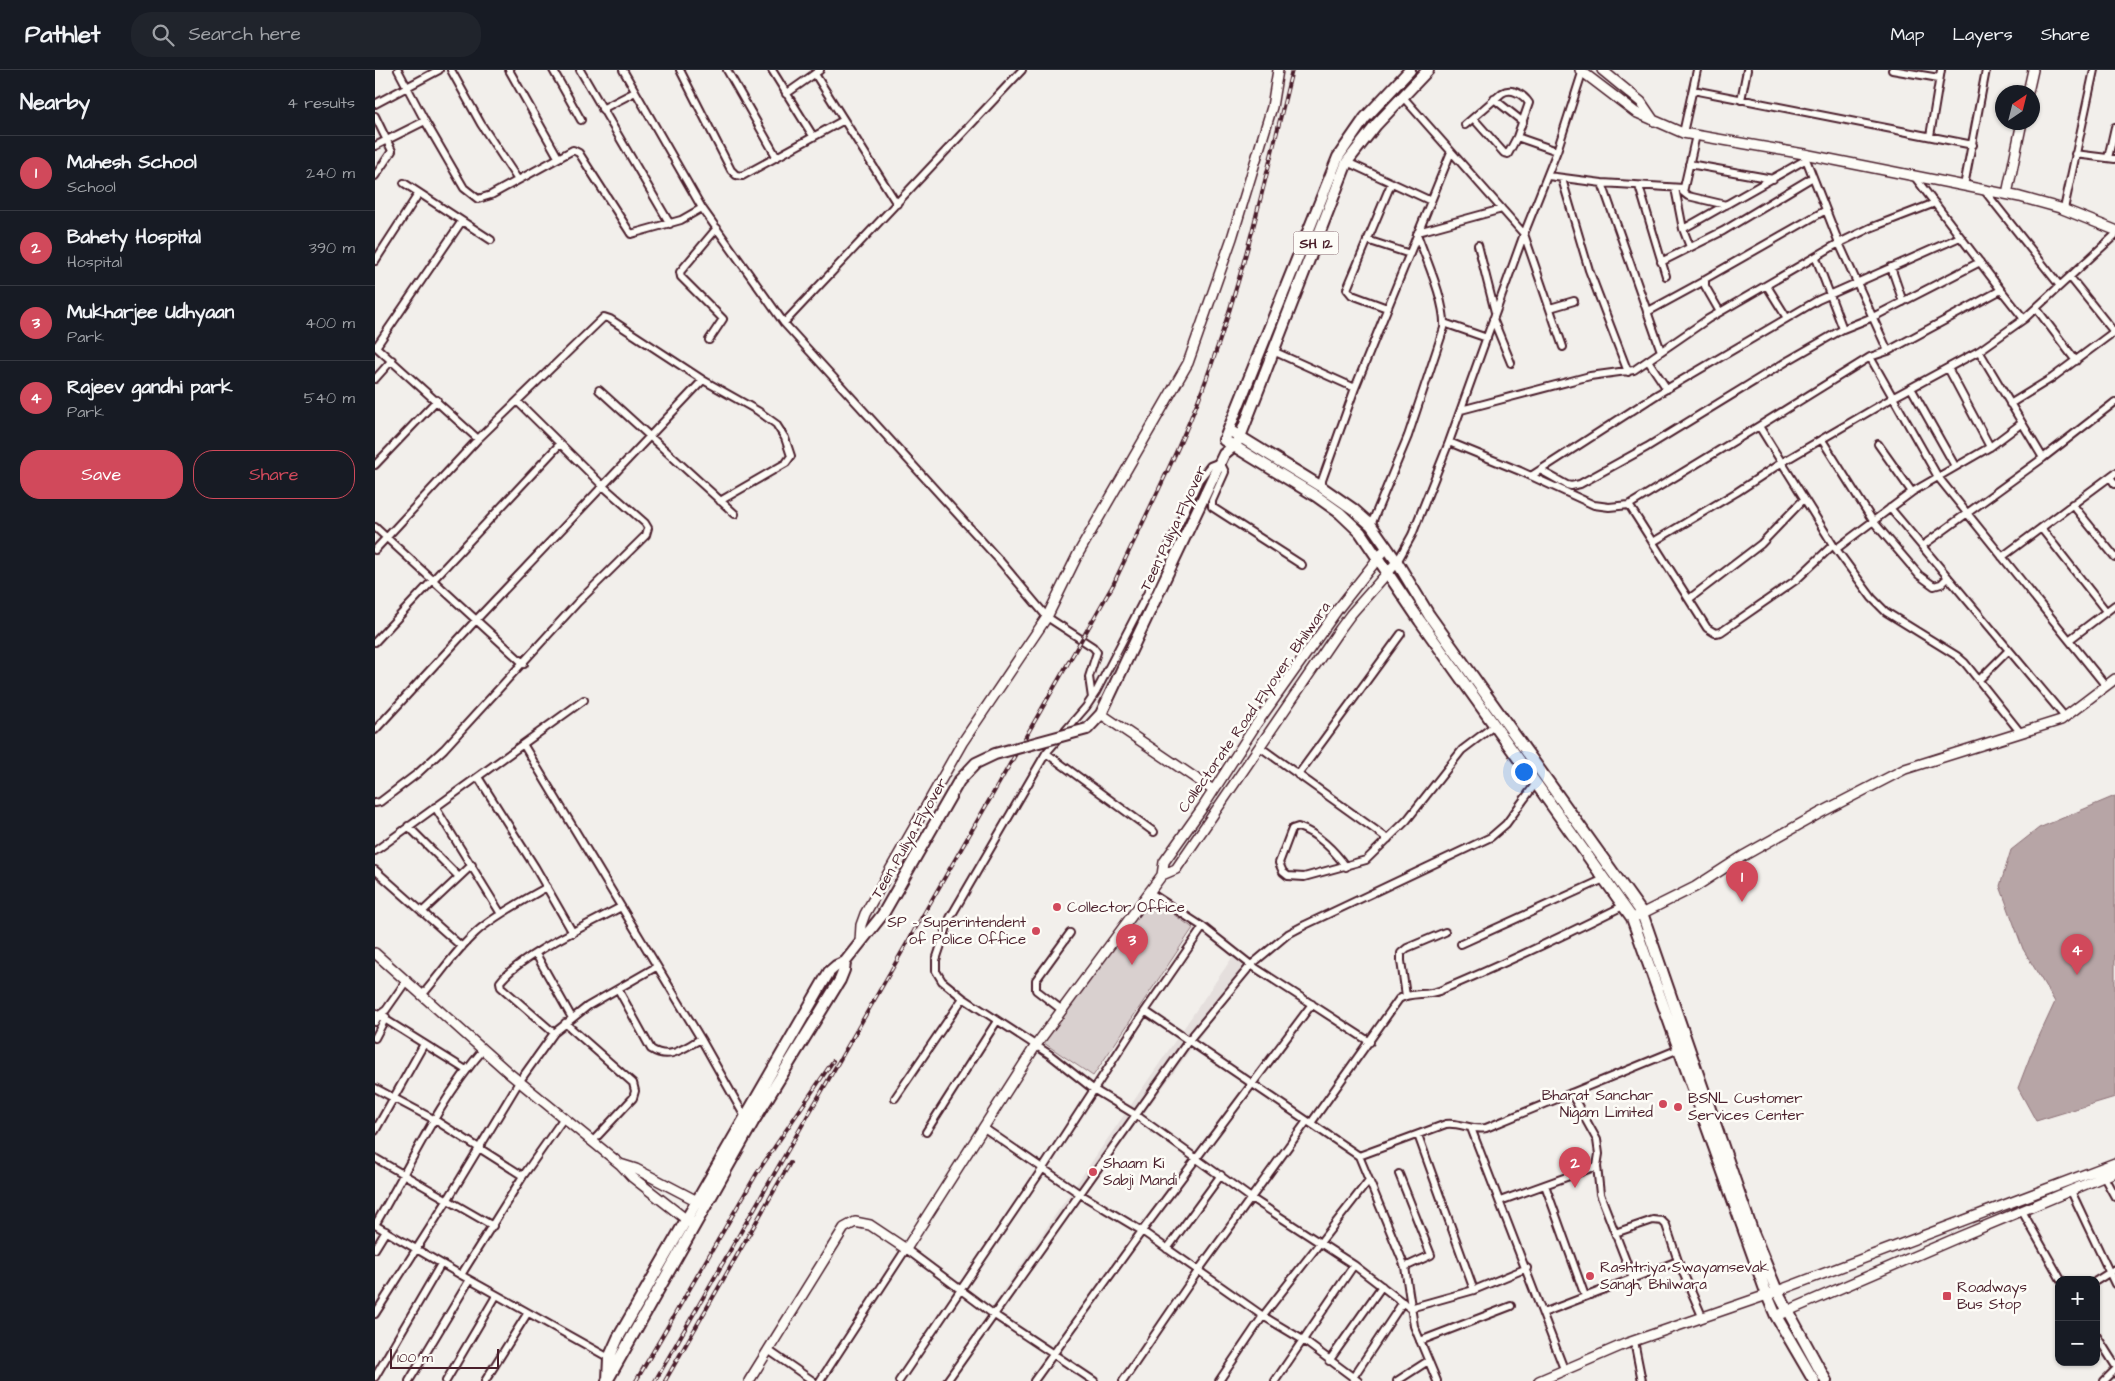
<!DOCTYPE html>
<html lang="en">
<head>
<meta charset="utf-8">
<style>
  body { margin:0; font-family:"Architects Daughter",sans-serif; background:#20242c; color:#f1f3f6 }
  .controls { position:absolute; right:15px; bottom:15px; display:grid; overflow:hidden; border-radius:10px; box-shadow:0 1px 4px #0004 }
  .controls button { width:45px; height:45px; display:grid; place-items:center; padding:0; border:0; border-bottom:1px solid #363941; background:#171b24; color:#f1f3f6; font:25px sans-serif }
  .compass { position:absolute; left:1620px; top:15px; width:45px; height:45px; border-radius:50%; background:#171b24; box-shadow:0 1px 4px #0004; rotate:35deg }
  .scale { position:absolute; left:15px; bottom:12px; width:109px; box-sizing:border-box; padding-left:5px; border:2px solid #4a1f2b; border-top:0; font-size:14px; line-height:18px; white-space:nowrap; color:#4a1f2b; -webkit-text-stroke:4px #fdfcf7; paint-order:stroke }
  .you { position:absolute; left:1148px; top:701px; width:18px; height:18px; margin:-12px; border:4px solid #fff; border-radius:50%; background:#1a73e8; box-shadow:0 0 0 8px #1a73e833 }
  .badge { display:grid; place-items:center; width:32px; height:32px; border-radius:50%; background:#d1495b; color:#fff; font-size:16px; font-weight:700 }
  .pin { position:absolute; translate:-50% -41px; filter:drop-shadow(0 1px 2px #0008) }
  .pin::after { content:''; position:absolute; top:26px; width:18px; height:15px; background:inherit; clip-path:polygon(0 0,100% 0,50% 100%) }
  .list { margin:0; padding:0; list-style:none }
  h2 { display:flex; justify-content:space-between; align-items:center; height:65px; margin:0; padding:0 20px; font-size:21px }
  h2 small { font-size:16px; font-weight:400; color:#9ea1a6 }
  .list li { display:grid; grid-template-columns:32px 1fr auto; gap:15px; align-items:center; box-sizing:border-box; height:75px; padding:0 20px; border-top:1px solid #363941 }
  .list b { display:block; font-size:19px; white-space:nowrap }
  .list p { margin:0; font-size:16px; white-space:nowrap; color:#9ea1a6 }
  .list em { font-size:16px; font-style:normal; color:#9ea1a6 }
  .actions { display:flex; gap:10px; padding:15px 20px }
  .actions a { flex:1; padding:11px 0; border:1px solid #d1495b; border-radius:20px; text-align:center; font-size:18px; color:#d1495b }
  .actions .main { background:#d1495b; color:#fff }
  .icon { flex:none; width:28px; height:28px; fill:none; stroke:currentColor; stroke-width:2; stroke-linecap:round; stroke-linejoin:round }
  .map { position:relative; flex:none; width:1740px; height:1311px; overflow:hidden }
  header { display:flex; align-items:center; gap:30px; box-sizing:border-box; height:70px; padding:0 25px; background:#171b24; border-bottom:1px solid #363941 }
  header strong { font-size:24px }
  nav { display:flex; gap:28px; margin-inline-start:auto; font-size:18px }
  .search { width:350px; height:45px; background:#20242c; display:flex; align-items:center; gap:12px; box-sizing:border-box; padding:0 18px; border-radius:20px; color:#9ea1a6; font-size:19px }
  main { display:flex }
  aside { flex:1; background:#171b24 }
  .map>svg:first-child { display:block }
  .built { fill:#e5dfdd }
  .green { fill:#d9d0cf; stroke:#92787d }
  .water { fill:#b7a5a6; stroke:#8b6f75 }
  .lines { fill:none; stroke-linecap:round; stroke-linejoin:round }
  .street-casing { stroke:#4a1f2b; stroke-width:10 }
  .secondary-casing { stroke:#4a1f2b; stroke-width:12 }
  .primary-casing { stroke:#4a1f2b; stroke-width:14 }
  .highway-casing { stroke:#4a1f2b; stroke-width:15 }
  .street { stroke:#fdfcf7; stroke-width:6 }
  .secondary { stroke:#fdfcf7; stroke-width:9 }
  .primary { stroke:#fdfcf7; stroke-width:10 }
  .highway { stroke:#fdfcf7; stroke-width:11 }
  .rail-casing { stroke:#4a1f2b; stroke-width:4 }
  .rail { stroke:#fdfcf7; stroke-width:2; stroke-dasharray:5.5; stroke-linecap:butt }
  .primary-bridge-casing { stroke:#4a1f2b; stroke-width:14; stroke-linecap:butt }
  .primary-bridge { stroke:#fdfcf7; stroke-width:10 }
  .poi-dot { fill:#d1495b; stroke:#fdfcf7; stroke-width:2 }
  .labels { text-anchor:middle; stroke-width:5; stroke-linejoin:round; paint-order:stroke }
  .shield { fill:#fdfcf7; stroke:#806168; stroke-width:1 }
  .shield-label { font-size:14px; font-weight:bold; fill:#4a1f2b }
  .street-label { font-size:15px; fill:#4a1f2b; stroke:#fdfcf7 }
  .poi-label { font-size:15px; fill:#4a1f2b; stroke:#fdfcf7; text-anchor:start }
</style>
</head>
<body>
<header>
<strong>Pathlet</strong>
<div class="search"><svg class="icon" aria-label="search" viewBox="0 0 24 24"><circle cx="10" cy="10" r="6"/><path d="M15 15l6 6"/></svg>Search here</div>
<nav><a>Map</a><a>Layers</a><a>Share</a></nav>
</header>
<main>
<aside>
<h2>Nearby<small>4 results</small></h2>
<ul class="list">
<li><span class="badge">1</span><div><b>Mahesh School</b><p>School</p></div><em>240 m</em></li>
<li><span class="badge">2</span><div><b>Bahety Hospital</b><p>Hospital</p></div><em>390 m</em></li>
<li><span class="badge">3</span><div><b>Mukharjee Udhyaan</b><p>Park</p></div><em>400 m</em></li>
<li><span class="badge">4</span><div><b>Rajeev gandhi park</b><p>Park</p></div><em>540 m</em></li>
</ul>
<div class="actions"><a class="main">Save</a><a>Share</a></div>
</aside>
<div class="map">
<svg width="1740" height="1311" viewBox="0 0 1740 1311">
  <rect width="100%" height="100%" fill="#f2efeb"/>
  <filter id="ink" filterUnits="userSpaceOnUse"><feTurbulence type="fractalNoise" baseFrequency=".02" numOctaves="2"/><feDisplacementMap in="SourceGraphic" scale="10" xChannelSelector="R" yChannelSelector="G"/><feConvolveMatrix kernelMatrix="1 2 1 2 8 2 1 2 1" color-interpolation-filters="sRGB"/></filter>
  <g filter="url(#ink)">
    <!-- built -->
    <path class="built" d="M 859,885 L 875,898 L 624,1242 L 617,1237 Z"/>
    <!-- green -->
    <path class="green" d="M 769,824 L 818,858 L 718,1006 L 669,973 Z"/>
    <!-- water -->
    <path class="water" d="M 1740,726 L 1740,1027 L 1661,1051 L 1643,1018 L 1656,984 L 1680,932 L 1648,879 L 1625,816 L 1636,780 L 1664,758 Z"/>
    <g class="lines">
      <defs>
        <path id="street" d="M 23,0 L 50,51 L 89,118 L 103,129 L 116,125 L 198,80 L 204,83 L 256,164 L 306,150 L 327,138
          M 76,0 L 106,54 L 143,110
          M 134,0 L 183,87
          M 178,0 L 206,50
          M 205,0 L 295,154
          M 248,0 L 327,138 L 409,253 L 625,491 L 672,547 L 718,577 L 722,582 L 714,607 L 717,628
          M 305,0 L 356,100 L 361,105 L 367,106 L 469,50
          M 352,0 L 401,86
          M 397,0 L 438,66
          M 1517,0 L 1564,8
          M 440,4 L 522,134
          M 1318,20 L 1598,75
          M 411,24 L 445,0
          M 1027,26 L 1149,164 L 1188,277
          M 1119,29 L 1148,52
          M 1366,30 L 1372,0
          M 0,34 L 64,0
          M 227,39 L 260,22
          M 0,46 L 17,81 L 0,106
          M 1090,55 L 1127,23 C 1136,17 1148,24 1154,33 L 1142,67 L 1133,84 L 1129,83 L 1098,48
          M 1308,63 L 1322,0
          M 1321,65 L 1308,122 L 1313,126 L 1351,135
          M 1555,66 L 1566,0
          M 1142,67 L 1182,81
          M 0,76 L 50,51
          M 1429,84 L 1464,173 L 1513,281
          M 1700,84 L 1740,89
          M 1733,88 L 1740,57
          M 972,92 L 1056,131
          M 1314,94 L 1398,109
          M 1173,106 L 1227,113 L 1308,118
          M 1539,106 L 1626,220 L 1513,281 L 1495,287 L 1563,407 L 1731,616
          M 1187,109 L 1214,200 L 1253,302
          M 29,113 L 116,170
          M 1227,113 L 1286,281
          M 1264,116 L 1291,206
          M 1589,116 L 1611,0
          M 1300,118 L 1308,159 L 1315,177
          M 1609,120 L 1685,216
          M 1689,139 L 1719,0
          M 1308,159 L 1430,90
          M 1043,162 L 1127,139
          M 992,170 L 1035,184
          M 1103,175 L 1120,242
          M 1441,188 L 1468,259
          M 0,191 L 44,123
          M 1286,192 L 1348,161 L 1438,107
          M 1516,197 L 1528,232
          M 1695,207 L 1739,262
          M 1392,216 L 1412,248
          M 1626,220 L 1649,249 L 1740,165
          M 1012,238 L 977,225 L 972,219 L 1016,114
          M 1175,238 L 1199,231
          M 1661,238 L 1701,291
          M 1272,242 L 1329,211
          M 1345,242 L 1330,216 L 1330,209 L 1451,140
          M 1118,249 L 1136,293
          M 409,253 L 647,0
          M 1069,253 L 1112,268
          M 334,270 L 348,249 L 306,207 L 305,202 L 342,158
          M 0,276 L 103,369
          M 1,277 L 87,151
          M 898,281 L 980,318
          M 1604,281 L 1668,388
          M 1274,292 L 1292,319
          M 1573,298 L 1615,377
          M 0,309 L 17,290
          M 1536,318 L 1580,396
          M 224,320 L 360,444
          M 1635,334 L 1677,308 L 1740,261
          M 1086,340 L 1215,306 L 1259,300 L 1333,249 L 1464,173 L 1495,158 L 1560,133
          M 1447,370 L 1498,451 L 1544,505 L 1559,516 L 1566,514 L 1573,507
          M 1074,372 L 1145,401 L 1219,435 L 1234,437 L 1254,435 L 1384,356
          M 1503,374 L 1537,422
          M 0,395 L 62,330
          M 1165,400 L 1192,415 L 1196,416 L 1205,414 L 1272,377 L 1414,290 L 1468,259 L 1498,247 L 1605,192
          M 1156,406 L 1283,324 L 1443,230 L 1585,167
          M 1735,407 L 1740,414
          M 945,416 L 980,318 L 1076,82
          M 1697,434 L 1740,487
          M 1254,435 L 1332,558 L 1340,563 L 1346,562 L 1421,510 L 1458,475
          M 1515,438 L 1690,647
          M 996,455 L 1033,366 L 1069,258 C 1071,233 1051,189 1042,164
          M 0,457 L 149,594
          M 1666,458 L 1731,541
          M 1278,472 L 1362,422 L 1406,393 L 1519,327 L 1604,281 L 1649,249
          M 1547,476 L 1668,388 L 1740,332
          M 1460,478 L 1384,356 L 1495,287
          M 0,480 L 103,369 L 229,247 L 235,249 L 328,310 L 383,341 L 401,354 L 410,368 L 416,386 L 411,393 L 345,431
          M 1627,487 L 1740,403
          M 1022,492 L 1037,465 L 1074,372 L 1149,164 L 1182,81 L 1208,0
          M 927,495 L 837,437 L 837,431 L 850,402 L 845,392 L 835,396 L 824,410 L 773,522 L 721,622 L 711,637 L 671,683 L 575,848 L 561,890 L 561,901 L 567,911 L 588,928 L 674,984 L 718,1019 L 761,1045 L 876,1128 L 979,1195 L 1035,1238 L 1099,1220 L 1152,1198
          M 1314,529 L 1386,474 L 1429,429
          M 1694,570 L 1740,535
          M 0,572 L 185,374
          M 1604,610 L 1634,580
          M 0,660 L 102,549 L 328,310
          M 1645,662 L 1590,593 L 1582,586 L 1511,542 L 1497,528 L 1461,479 L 1537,422 L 1615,377 L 1647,353
          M 148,674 L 326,969 L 370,1047
          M 885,677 L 1013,769
          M 671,683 L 779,762
          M 923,705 L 1026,564
          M 103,707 L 160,797 L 198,863
          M 0,733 L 5,732 L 43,703 L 69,679 L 203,532 L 271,465 L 273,458 L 270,453 L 228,416 L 143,332
          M 60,737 L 126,844
          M 33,756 L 83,806
          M 0,781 L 209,630
          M 971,797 C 960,781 942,763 923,757 L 917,759 L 915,764 L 904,793 L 908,802 L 913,806 L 929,807 L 991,790 L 1032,750 L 1087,680 L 1120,655
          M 0,800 L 87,877
          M 774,822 L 828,857 L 876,895 L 995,972
          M 47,842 L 97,795
          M 1086,874 L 1229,809
          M 161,884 L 197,948
          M 243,919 L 276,979 C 295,991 308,978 326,969
          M 48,924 C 67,902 84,876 106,858 C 126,842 149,830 172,817
          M 1031,926 L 1026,891 L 1026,883 L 1032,878 L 1070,862
          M 687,940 L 661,920 L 661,910 L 695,863
          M 770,941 L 984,1086 L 994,1110
          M 0,943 L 91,1000
          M 0,952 L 4,945 L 11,940 L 32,910
          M 190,953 L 258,1013 L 260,1021 L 258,1028 L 217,1072
          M 179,963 L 126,917 L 125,912 C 147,884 213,855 246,837
          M 0,968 L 11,947
          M 0,1018 L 60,1050 L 148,1106 L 188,1049
          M 1196,1023 L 1222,1070 L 1224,1084 L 1222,1096 L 1225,1124 L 1258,1209
          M 520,1028 L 588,928
          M 936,1053 L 1024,929 C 1035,922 1051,926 1064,921 C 1127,895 1188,866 1248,836
          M 609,1058 L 705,1124 L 767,1161 L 888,1246 L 928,1270 L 983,1311
          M 1096,1058 L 1189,1299
          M 0,1061 L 49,974
          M 551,1062 L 622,951
          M 1043,1065 L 1099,1220
          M 984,1086 L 1071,1054 C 1085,1052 1097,1061 1111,1058 L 1304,979
          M 0,1088 L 118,1156
          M 1024,1104 L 1056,1185 L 1030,1197
          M 148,1106 L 86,1205 L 236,1289
          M 1729,1107 L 1740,1127
          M 1170,1115 L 1210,1226
          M 1696,1121 L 1740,1214
          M 1125,1131 L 1222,1096
          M 1647,1141 L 1686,1210
          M 1240,1163 L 1278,1150 L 1287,1151 L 1291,1155 L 1303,1191 L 1327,1246
          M 0,1179 L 11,1161
          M 792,1179 L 846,1105
          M 86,1205 L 0,1155 C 35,1096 63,1032 108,980
          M 1721,1211 L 1740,1199
          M 1168,1243 L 1303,1191
          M 0,1244 L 72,1131 L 144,1012 L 179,963 L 213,936 L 281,897
          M 1721,1265 L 1740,1295
          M 1045,1271 L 1136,1236
          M 1259,1271 L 1267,1311
          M 393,1280 L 438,1311
          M 954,1291 L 1007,1216
          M 0,1307 L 66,1194
          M 979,1309 L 979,1306 L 1028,1232
          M 34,1311 L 94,1211
          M 71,1311 L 121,1226
          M 110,1311 L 152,1244
          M 445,1311 L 531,1179 L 618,1244 L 719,1311
          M 524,1311 L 668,1098 L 770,941 L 828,857
          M 572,1311 L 814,970 L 876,895 L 913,864 L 930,855 L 1116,767 L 1131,754 L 1161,713
          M 659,1311 L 767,1161 L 937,934
          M 748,1311 L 823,1201 L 932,1051
          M 844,1311 L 888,1246 L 994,1110 L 1030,1197 L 1039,1256 L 1062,1311
          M 900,1311 L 979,1195
          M 1022,1311 L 1053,1291
          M 1729,1311 L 1740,1300"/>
        <path id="secondary" d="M 1205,0 L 1260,42 L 1308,63 L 1429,84 L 1645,127 L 1685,138 L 1740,160
          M 1227,0 L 1266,32 L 1279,51
          M 1653,22 L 1658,0
          M 1632,124 L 1647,52
          M 726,644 L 838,720
          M 787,805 L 789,792 L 828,737 L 880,656 L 963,539 L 1012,477
          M 1262,846 L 1320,817 L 1368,786 L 1445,743 L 1530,699 L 1686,650 L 1740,609
          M 485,872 L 486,855 L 490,844 L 587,673 L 672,547 L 703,484 L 813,293 L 857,168 L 897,37 L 903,0
          M 0,883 L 135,1004 L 245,1094 L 257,1107 L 317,1154
          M 245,1094 L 261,1099 L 328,1134
          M 1401,1246 L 1584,1167 L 1740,1102
          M 374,1311 L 469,1158 L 480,1152 L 495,1155 L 531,1179 L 661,975 L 787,805 L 801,799 L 965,559 L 976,544 L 1022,492
          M 1164,1311 L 1250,1274 L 1392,1225 L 1740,1093"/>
        <path id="primary" d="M 854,360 L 945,416 L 978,439 L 996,455 L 1022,492 L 1054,545 L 1267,843 L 1378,1163 L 1402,1221 L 1451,1311
          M 851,366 L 963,87 L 990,48 L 1035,0
          M 849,370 L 941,426 L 965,443 L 985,462 L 1045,551 L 1257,848 L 1392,1225 L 1401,1246 L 1439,1311
          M 712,659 L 726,644 L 849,384 L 860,375 L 865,367 L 972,92 L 1001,55 L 1053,0
          M 233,1310 L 234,1288 L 243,1268 L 454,902 L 461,896 L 470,892 L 508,844
          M 232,1311 L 378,1052 L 465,910 L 469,900 L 470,892"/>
        <path id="highway" d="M 1321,1027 L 1330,1024"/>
      </defs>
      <!-- street casing -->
      <use href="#street" class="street-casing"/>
      <!-- secondary casing -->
      <use href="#secondary" class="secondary-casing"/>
      <!-- primary casing -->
      <use href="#primary" class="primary-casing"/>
      <!-- highway casing -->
      <use href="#highway" class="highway-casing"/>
      <!-- street -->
      <use href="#street" class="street"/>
      <!-- secondary -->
      <use href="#secondary" class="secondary"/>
      <!-- primary -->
      <use href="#primary" class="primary"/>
      <!-- highway -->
      <use href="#highway" class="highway"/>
      <defs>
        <path id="rail" d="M 261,1311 L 382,1103 L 458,991
          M 280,1311 L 738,515 C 772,442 811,369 837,293 C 871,197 893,98 917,0
          M 290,1311 L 415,1093"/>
      </defs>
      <!-- rail casing -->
      <use href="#rail" class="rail-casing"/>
      <!-- rail -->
      <use href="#rail" class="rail"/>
      <defs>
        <path id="primary-bridge" d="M 508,844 L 584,711 L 601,693 L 620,684 L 712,659"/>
      </defs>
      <!-- primary-bridge casing -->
      <use href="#primary-bridge" class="primary-bridge-casing"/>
      <!-- primary-bridge -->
      <use href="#primary-bridge" class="primary-bridge"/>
    </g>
  </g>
  <!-- markers -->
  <g class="poi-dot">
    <circle cx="682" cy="837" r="5"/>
    <circle cx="661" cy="861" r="5"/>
    <circle cx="1288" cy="1034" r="5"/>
    <circle cx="1303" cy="1037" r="5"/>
    <circle cx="718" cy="1102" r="5"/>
    <circle cx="1215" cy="1206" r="5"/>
    <rect x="1567" y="1221" width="10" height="10" rx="2.5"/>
  </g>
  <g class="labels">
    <!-- shield labels -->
    <rect class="shield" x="918.5" y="161.5" width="45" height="23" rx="4"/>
    <g class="shield-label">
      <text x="941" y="178">SH 12</text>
    </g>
    <!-- street labels -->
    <g class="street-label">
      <text transform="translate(798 458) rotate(-65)" y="5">Teen Puliya Flyover</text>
      <text transform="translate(879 637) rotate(-55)" y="5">Collectorate Road Flyover, Bhilwara</text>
      <text transform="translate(534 768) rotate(-60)" y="5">Teen Puliya Flyover</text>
    </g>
    <!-- poi labels -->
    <g class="poi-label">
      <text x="692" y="842">Collector Office</text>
      <text x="651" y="857" text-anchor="end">SP - Superintendent<tspan x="651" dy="17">of Police Office</tspan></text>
      <text x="1278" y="1030" text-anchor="end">Bharat Sanchar<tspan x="1278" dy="17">Nigam Limited</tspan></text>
      <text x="1313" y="1033">BSNL Customer<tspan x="1313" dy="17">Services Center</tspan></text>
      <text x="728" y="1098">Shaam Ki<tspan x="728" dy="17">Sabji Mandi</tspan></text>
      <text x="1225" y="1202">Rashtriya Swayamsevak<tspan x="1225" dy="17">Sangh, Bhilwara</tspan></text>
      <text x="1582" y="1222">Roadways<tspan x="1582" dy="17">Bus Stop</tspan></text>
    </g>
  </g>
</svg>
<div class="controls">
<button>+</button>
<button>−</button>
</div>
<svg class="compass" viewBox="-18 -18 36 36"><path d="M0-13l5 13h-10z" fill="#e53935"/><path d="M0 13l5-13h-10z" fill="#9ea1a6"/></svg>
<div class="scale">100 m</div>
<div class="you"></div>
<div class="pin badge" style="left:1367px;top:832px">1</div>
<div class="pin badge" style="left:1200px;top:1118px">2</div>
<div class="pin badge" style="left:757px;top:895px">3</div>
<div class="pin badge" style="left:1702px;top:905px">4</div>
</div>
</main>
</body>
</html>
